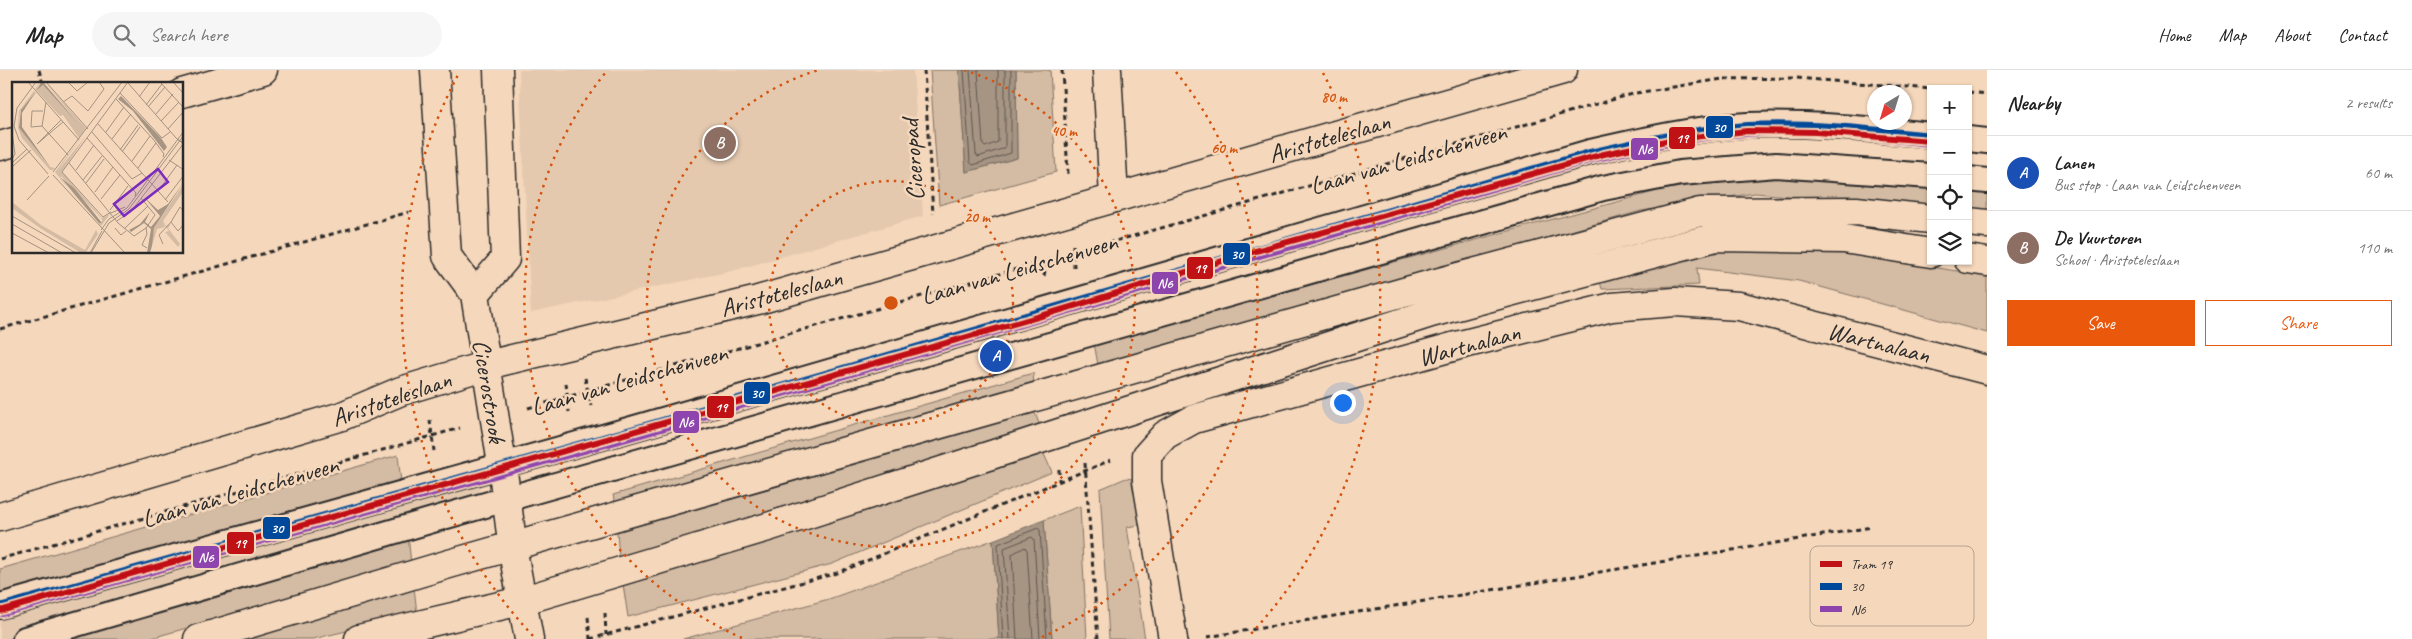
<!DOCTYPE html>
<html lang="en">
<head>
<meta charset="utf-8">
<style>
  body { margin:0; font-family:Caveat,sans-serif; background:#f6f6f6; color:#222 }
  .controls { position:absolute; right:15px; top:15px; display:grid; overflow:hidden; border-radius:0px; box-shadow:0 1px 4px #0004 }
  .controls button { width:45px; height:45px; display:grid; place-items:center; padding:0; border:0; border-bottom:1px solid #e0e0e0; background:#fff; color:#222; font:25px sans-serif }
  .compass { position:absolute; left:1867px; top:15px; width:45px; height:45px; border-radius:50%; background:#fff; box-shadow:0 1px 4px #0004; rotate:218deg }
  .you { position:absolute; left:1342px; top:332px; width:18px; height:18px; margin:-12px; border:4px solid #fff; border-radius:50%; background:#1a73e8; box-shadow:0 0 0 8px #1a73e833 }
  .badge { display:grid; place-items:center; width:32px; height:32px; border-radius:50%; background:#ea580c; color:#fff; font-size:16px; font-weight:700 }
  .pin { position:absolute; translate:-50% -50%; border:2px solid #fff; box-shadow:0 1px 5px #0006 }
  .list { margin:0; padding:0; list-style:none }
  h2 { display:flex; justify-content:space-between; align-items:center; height:65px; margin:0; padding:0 20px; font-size:21px }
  h2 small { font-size:16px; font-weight:400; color:#767676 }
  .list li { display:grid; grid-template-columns:32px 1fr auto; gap:15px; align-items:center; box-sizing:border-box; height:75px; padding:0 20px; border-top:1px solid #e0e0e0 }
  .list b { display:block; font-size:19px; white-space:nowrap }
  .list p { margin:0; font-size:16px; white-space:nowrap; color:#767676 }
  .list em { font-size:16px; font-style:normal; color:#767676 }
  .actions { display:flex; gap:10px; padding:15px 20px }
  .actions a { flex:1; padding:11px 0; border:1px solid #ea580c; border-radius:0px; text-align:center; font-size:18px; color:#ea580c }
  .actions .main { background:#ea580c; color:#fff }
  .icon { flex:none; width:28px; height:28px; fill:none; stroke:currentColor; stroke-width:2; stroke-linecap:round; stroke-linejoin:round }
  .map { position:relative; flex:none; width:1987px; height:569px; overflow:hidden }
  header { display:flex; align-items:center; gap:30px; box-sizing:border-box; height:70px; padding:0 25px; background:#fff; border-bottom:1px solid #e0e0e0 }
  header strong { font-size:24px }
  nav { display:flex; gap:28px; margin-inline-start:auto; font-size:18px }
  .search { width:350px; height:45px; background:#f6f6f6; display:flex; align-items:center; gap:12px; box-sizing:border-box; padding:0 18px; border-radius:28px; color:#767676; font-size:19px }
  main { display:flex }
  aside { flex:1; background:#fff }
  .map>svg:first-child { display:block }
  .built { fill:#e4c9af }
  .green { fill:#d4bba3; stroke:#807367 }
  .water { fill:#a79584; stroke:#756b60 }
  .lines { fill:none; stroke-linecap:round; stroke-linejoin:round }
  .shore { stroke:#5d554f; stroke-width:1 }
  .service-casing { stroke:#2b2b2b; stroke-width:28 }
  .minor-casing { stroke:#2b2b2b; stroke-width:31 }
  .tertiary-casing { stroke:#2b2b2b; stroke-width:31 }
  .path { stroke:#2b2b2b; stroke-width:3; stroke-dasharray:5 4; stroke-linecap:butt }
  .service { stroke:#f5d7bb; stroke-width:24 }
  .minor { stroke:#f5d7bb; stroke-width:28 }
  .tertiary { stroke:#f5d7bb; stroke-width:28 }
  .bus-1-casing { stroke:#f5d7bb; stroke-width:10 }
  .bus-2-casing { stroke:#f5d7bb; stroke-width:10 }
  .bus-1 { stroke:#004899; stroke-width:6 }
  .bus-2 { stroke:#8e44ad; stroke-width:6 }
  .tram-1-casing { stroke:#f5d7bb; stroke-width:10 }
  .tram-1 { stroke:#c01115; stroke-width:6 }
  .ring { fill:none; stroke:#d5540f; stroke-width:2.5; stroke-dasharray:2.5 5 }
  .labels { text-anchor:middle; stroke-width:5; stroke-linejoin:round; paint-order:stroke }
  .street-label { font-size:25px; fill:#2b2b2b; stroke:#f5d7bb }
  .inset-road { fill:none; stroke:#a49281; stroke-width:1 }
  .view { fill:#7b2cbf; fill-opacity:0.15; stroke:#7b2cbf; stroke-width:2.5 }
  .inset-edge { fill:none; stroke:#2b2b2b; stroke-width:2.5 }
  .key { fill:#f5d7bb; stroke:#b8a390; stroke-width:1 }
  .key-label { font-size:14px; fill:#2b2b2b }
  .centre { fill:#d5540f; stroke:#f5d7bb; stroke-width:2.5 }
  .ring-label { font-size:15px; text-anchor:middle; font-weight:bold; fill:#d5540f; stroke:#f5d7bb; stroke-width:5; stroke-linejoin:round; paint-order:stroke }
  .line-badge { stroke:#f5d7bb; stroke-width:2 }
  .badge-label { font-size:14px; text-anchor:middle; font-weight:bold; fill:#fff }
</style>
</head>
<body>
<header>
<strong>Map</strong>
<div class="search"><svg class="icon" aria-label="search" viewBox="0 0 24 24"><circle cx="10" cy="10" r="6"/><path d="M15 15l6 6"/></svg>Search here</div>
<nav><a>Home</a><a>Map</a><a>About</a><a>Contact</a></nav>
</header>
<main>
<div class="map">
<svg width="1987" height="569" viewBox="0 0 1987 569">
  <rect width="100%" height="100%" fill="#f5d7bb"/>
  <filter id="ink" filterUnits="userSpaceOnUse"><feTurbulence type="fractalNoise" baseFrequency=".02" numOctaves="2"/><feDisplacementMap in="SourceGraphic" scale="10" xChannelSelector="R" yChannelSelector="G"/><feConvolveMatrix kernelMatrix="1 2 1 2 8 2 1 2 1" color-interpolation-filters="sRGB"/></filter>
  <g filter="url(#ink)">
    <!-- built -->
    <path class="built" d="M 519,0 L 913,0 L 923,146 L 732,201 L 531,243 Z
      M 478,394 L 481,444 L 44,569 L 0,569 L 0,526 Z"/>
    <!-- green -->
    <path class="green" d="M 930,0 L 959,0 L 966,102 L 1017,88 L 1016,0 L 1050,0 L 1056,102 L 939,135 Z
      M 1766,104 L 1931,118 L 1931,139 L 1755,123 L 1641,141 L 1098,295 L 1094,273 L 1661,120 Z
      M 1968,121 L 1987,122 L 1987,145 L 1968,143 Z
      M 1722,179 L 1841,182 L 1987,206 L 1987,263 L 1799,211 L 1697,198 L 1699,215 L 1602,219 L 1599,208 Z
      M 1033,303 L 1034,315 L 616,437 L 613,425 Z
      M 1035,343 L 1040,356 L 619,488 L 617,462 Z
      M 1043,382 L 1052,402 L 832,494 L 628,547 L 623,514 Z
      M 398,385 L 401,413 L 0,526 L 0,499 Z
      M 1126,408 L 1132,409 L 1140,455 L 1127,457 L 1145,569 L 1109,569 L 1100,419 Z
      M 1080,436 L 1087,569 L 1052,569 L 1044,450 Z
      M 408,465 L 411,494 L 148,569 L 44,569 Z
      M 993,470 L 999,569 L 683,569 L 829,529 Z
      M 414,517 L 417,544 L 313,569 L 239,569 Z"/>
    <!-- water -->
    <path class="water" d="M 959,0 L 1016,0 L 1017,88 L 966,102 Z
      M 1044,450 L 1052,569 L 999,569 L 993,470 Z"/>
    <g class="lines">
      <!-- shore -->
      <path class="shore" d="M 964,0 L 970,92 L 973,95 L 1011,83 L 1011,0
        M 970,0 L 976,84 L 978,87 L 1005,78 L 1005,0
        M 978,0 L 983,75 L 985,77 L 998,72 L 998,0
        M 1003,569 L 998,474 L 1038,458 L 1040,460 L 1047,569
        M 1010,569 L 1004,478 L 1032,467 L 1034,469 L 1040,569
        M 1017,569 L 1012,484 L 1025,477 L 1027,480 L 1033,569"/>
      <defs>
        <path id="service" d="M 1968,69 L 1987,71
          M 1968,109 L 1987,111
          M 0,536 L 635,358 L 1590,82 C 1643,70 1694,58 1748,55 C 1809,53 1870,59 1931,65
          M 25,569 L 443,447 L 1603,118 L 1680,103 L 1776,95 L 1931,106"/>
        <path id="minor" d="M 435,0 L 447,186 L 475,224 L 502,394 L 514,487 L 529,569
          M 1107,0 L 1114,128
          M 182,23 L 263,0
          M 0,76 L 14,72
          M 475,224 L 505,189 L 498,0
          M 0,447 L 342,346 L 401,321 L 487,295 L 758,230 L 1563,0
          M 1173,569 L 1147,411 L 1147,385 L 1165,365 L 1194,349 L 1456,276 L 1612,237 L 1675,232 L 1739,236 L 1987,300"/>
        <path id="tertiary" d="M 1968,152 L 1987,154
          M 1968,189 L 1987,192
          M 198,569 L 449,494 L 1425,216 L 1700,142 L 1856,141 L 1931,149
          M 359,569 L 521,531 L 768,457 L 1431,243 L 1716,167 L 1844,169 L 1931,183"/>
      </defs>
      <!-- service casing -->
      <use href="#service" class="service-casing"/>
      <!-- minor casing -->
      <use href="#minor" class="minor-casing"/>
      <!-- tertiary casing -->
      <use href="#tertiary" class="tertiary-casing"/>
      <!-- path -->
      <path class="path" d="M 39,0 L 43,14
        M 924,0 L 933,144
        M 1062,0 L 1068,104
        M 1968,22 L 1987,24
        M 1073,175 L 1074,197
        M 1044,206 L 1047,190
        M 0,259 L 409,142
        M 585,308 L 591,336
        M 566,313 L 569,342
        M 528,338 L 1636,23 L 1722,9 L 1796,8 L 1932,19
        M 430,350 L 434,381
        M 1085,393 L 1098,569
        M 1059,399 L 1059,411
        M 0,489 L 460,358
        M 605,543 L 606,565
        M 588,547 L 590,569
        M 1207,567 L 1872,457
        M 590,569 L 837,503 L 1111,390"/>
      <!-- service -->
      <use href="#service" class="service"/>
      <!-- minor -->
      <use href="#minor" class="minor"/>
      <!-- tertiary -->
      <use href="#tertiary" class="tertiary"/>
      <defs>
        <path id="bus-1" d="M 0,536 L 635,358 L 1590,82 C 1642,70 1694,58 1748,55 C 1809,52 1870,59 1931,65"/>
        <path id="bus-2" d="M 2,544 L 637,366 L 1592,90 C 1643,79 1694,67 1747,64 C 1808,60 1870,68 1930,74"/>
      </defs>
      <!-- bus-1 casing -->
      <use href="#bus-1" class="bus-1-casing"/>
      <!-- bus-2 casing -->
      <use href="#bus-2" class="bus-2-casing"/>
      <!-- bus-1 -->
      <use href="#bus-1" class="bus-1"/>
      <!-- bus-2 -->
      <use href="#bus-2" class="bus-2"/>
      <defs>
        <path id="tram-1" d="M 0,541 L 1041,246 L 1252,182 L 1604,84 L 1675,69 L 1747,61 L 1816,62 L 1931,71"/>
      </defs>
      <!-- tram-1 casing -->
      <use href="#tram-1" class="tram-1-casing"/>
      <!-- tram-1 -->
      <use href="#tram-1" class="tram-1"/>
    </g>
  </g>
  <!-- distance rings -->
  <g class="ring">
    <circle cx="891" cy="233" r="122"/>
    <path d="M964 0A244 244 0 1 1 818 0"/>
    <path d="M742 568A367 367 0 0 1 606 2M1176 2A367 367 0 0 1 1040 568"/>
    <path d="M533 566A489 489 0 0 1 459 3M1323 3A489 489 0 0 1 1249 566"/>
  </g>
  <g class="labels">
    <!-- street labels -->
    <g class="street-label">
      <text transform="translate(1329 67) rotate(-16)" y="9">Aristoteleslaan</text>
      <text transform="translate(1408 88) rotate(-16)" y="9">Laan van Leidschenveen</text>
      <text transform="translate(912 90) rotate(-94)" y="9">Ciceropad</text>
      <text transform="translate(1019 198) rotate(-16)" y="9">Laan van Leidschenveen</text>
      <text transform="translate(781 222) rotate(-15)" y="9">Aristoteleslaan</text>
      <text transform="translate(1879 272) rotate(14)" y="9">Wartnalaan</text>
      <text transform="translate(1469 274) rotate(-15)" y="9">Wartnalaan</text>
      <text transform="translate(629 309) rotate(-16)" y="9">Laan van Leidschenveen</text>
      <text transform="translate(490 321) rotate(81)" y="9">Cicerostrook</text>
      <text transform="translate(391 328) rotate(-19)" y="9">Aristoteleslaan</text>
      <text transform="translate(240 421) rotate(-16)" y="9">Laan van Leidschenveen</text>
    </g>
  </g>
  <!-- overview -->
  <g transform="translate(12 12)">
    <rect width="171" height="171" fill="#f5d7bb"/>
    <path d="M 28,0 L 25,6 L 31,3 L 72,48 L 33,0 L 74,46 L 67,56 L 51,33 L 48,34 L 23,7 ZM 22,9 L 24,11 L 8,30 L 7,46 L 38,85 L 43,86 L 41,88 L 38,88 L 10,56 L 6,46 L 7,29 ZM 72,52 L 44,91 L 74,54 L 50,90 L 90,136 L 98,132 L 89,144 L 43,90 ZM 49,94 L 90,137 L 90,141 L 48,97 ZM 171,103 L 171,110 L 151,139 L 154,144 L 159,142 L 156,146 L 168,162 L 166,165 L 153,150 L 157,149 L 151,141 L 153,145 L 145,147 L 138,171 L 142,146 ZM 0,120 L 29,143 L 73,168 L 84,148 L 86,152 L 74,170 L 77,171 L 69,171 L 28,146 L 0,126 Z" fill="#d4bba3" fill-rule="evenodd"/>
    <path d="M 29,0 L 31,0 L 72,48 L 31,3 L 25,8 ZM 23,11 L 10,31 L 10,45 L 39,86 L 7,46 L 9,28 ZM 109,14 L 149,56 L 155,65 L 152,69 L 121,29 L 106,17 ZM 48,95 L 62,106 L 90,141 L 87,141 ZM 171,101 L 142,146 L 140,163 L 138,171 L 135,171 L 139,147 L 132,141 L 119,150 L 117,148 L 128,142 L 138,130 L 133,140 L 139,145 L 148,134 L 132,115 L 146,128 L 156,122 Z" fill="#a79584"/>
    <path class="inset-road" d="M 16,0 L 67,58M 24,0 L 5,26 L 2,44 L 7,58 L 36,92M 34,0 L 76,47M 56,0 L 65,9 L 76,0M 148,0 L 172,26M 161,0 L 172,12M 116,1 L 165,57M 108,11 L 150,56 L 158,50M 127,15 L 138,0M 104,17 L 141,57 L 152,72 L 151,75M 34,20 L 30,44 L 56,73M 51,20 L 60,14 L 76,29 L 92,7 L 87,0M 134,23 L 150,2M 136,25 L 153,5M 144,32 L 161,12M 49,38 L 25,62 L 51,40M 149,39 L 167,20M 86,42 L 156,120M 30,44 L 19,45 L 20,29 L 31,29M 156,47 L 172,29M 0,50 L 3,72 L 0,77M 80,50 L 120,97 L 130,91M 94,50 L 112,25M 75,56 L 124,111 L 123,114M 100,57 L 119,32M 172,61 L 165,57 L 172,62M 108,68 L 126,43M 110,70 L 128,45M 157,78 L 172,88M 120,79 L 138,54M 0,81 L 15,67M 57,81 L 106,141 L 122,154 L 134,146 L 143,133 L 129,116M 0,85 L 19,68M 126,86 L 144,61M 64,88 L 82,63M 41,90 L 110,0M 41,93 L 113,171M 71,98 L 90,74M 74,101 L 92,77M 147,108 L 165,83M 83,110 L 101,85M 89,117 L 108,93M 15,118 L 37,94M 153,118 L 172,93M 98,128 L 116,104M 99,130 L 91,135 L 50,90 L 116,0M 172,130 L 168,125 L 159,140 L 166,149 L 172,142M 99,131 L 113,125M 0,134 L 64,171M 105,139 L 120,128 L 172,61M 0,142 L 50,171M 103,146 L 109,153 L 114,149M 134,146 L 135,152 L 130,163 L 135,166M 112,147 L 136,124M 89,148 L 97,137 L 115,126 L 172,49M 0,151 L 37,171M 151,162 L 147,153 L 159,140M 78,171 L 90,149M 79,171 L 97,141 L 117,127 L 172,53"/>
    <path class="view" d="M 146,87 L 156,100 L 112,134 L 102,122 Z"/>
    <rect width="171" height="171" class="inset-edge"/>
  </g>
  <!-- legend -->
  <rect x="1810" y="476" width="164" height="80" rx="8" class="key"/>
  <rect x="1820" y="491" width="22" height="6" fill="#c01115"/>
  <rect x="1820" y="513" width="22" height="7" fill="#004899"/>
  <rect x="1820" y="536" width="22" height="6" fill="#8e44ad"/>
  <g class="key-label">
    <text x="1851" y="499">Tram 19</text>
    <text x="1851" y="521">30</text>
    <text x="1851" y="544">N6</text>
  </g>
  <circle cx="891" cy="233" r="8" class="centre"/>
  <g class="ring-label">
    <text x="1334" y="32">80 m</text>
    <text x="1064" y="66">40 m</text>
    <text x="1224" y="83">60 m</text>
    <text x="977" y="152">20 m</text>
  </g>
  <g class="line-badge">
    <rect x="1705" y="45" width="29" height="24" rx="5" fill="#004899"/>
    <rect x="1668" y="56" width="28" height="24" rx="5" fill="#c01115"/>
    <rect x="1630" y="67" width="29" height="24" rx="5" fill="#8e44ad"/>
    <rect x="1222" y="172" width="29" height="24" rx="5" fill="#004899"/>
    <rect x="1186" y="186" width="28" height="24" rx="5" fill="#c01115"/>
    <rect x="1151" y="201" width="28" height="24" rx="5" fill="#8e44ad"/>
    <rect x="743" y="311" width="28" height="24" rx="5" fill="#004899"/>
    <rect x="706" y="325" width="29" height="24" rx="5" fill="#c01115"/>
    <rect x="672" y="340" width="28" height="24" rx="5" fill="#8e44ad"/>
    <rect x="262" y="446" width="29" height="24" rx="5" fill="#004899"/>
    <rect x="226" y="461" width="29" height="24" rx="5" fill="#c01115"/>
    <rect x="192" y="475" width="28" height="24" rx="5" fill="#8e44ad"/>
  </g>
  <g class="badge-label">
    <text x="1719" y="62">30</text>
    <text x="1682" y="73">19</text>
    <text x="1645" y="84">N6</text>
    <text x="1237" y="189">30</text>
    <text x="1200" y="203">19</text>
    <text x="1165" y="218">N6</text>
    <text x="757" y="328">30</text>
    <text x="721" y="342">19</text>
    <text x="686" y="357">N6</text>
    <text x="277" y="463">30</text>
    <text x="240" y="478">19</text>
    <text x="206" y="492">N6</text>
  </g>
</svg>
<div class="controls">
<button>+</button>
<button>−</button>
<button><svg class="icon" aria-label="locate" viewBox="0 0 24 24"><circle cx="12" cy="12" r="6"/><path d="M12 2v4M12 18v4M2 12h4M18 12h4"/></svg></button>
<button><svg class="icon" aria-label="layers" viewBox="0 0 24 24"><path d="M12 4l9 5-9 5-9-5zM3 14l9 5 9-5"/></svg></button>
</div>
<svg class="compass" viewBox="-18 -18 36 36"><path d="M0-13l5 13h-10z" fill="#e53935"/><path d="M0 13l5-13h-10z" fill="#767676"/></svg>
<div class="you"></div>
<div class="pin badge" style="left:996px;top:286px;background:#1a4fb4">A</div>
<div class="pin badge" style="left:720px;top:73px;background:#8d6e63">B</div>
</div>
<aside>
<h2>Nearby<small>2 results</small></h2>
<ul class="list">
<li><span class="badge" style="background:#1a4fb4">A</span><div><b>Lanen</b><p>Bus stop · Laan van Leidschenveen</p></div><em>60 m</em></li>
<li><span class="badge" style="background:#8d6e63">B</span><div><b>De Vuurtoren</b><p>School · Aristoteleslaan</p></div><em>110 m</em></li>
</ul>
<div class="actions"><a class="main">Save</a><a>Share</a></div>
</aside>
</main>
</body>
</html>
